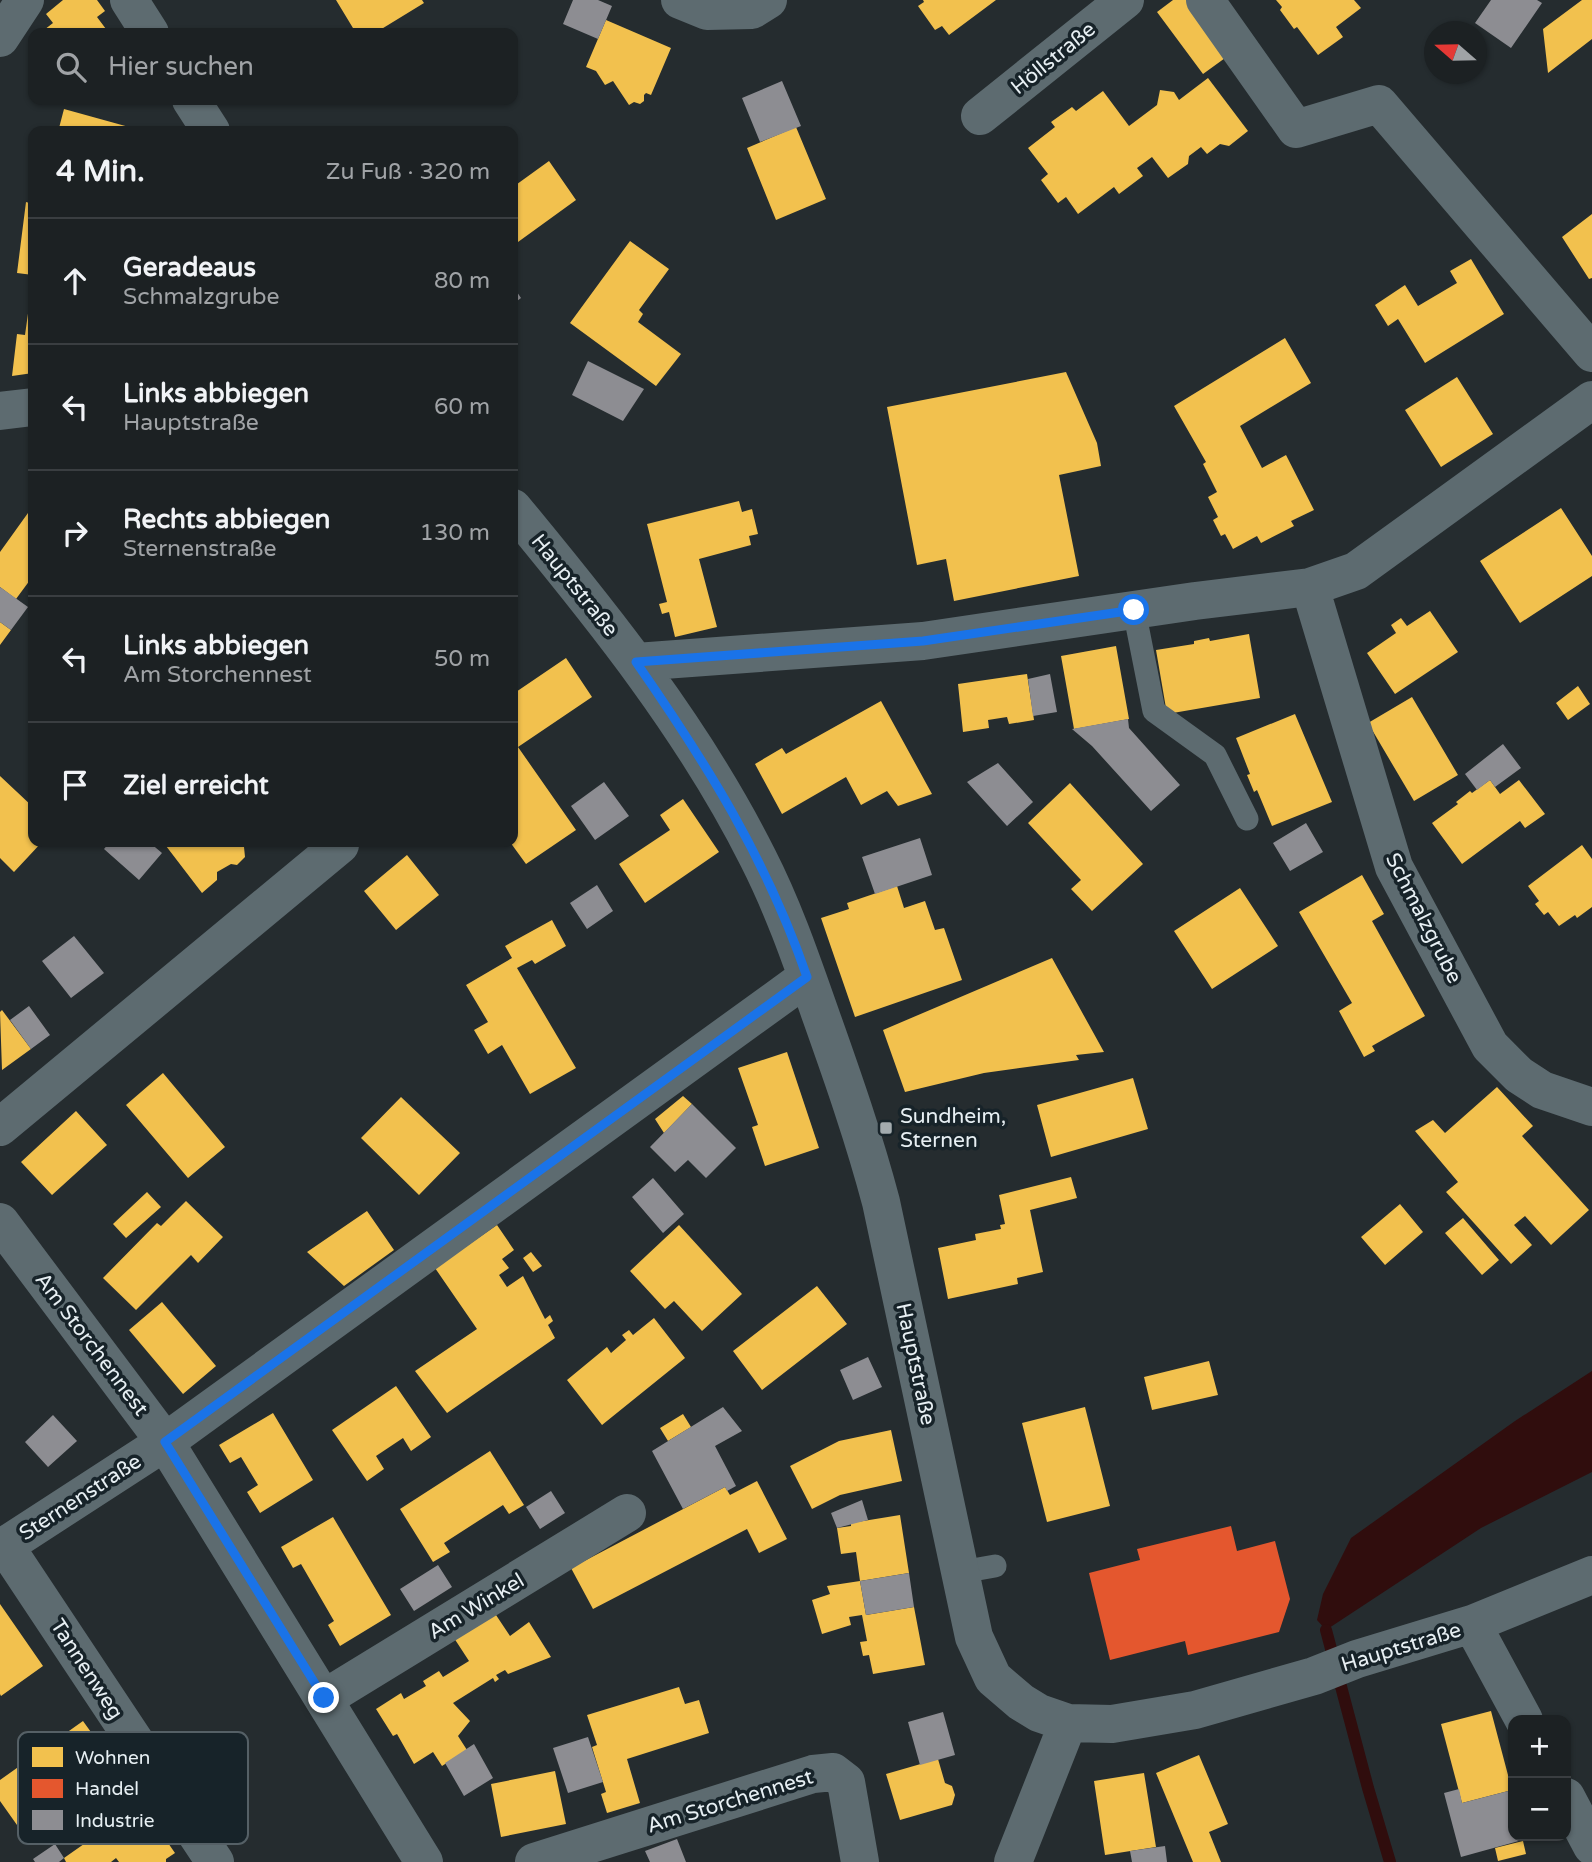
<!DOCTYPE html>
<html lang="de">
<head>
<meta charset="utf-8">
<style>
  body { margin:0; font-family:"Varela Round",sans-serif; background:#292e30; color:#f1f3f6 }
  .controls { position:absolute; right:21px; bottom:21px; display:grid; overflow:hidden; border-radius:14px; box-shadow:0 2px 5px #0004 }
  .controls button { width:63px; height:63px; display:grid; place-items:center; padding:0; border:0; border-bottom:2px solid #3a3e41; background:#1c2123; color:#f1f3f6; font:35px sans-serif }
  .compass { position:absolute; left:1424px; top:21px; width:63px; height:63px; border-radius:50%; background:#1c2123; box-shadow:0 2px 5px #0004; rotate:290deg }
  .stop { position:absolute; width:21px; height:21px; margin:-16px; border:5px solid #1a73e8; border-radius:50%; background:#fff }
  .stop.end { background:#1a73e8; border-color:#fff; box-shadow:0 2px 7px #0008 }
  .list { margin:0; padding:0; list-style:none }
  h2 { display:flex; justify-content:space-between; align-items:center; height:91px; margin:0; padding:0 28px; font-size:30px }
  h2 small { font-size:23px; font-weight:400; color:#a0a3a6 }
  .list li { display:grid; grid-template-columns:46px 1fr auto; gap:21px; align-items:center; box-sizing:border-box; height:126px; padding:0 28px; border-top:2px solid #3a3e41 }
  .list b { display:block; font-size:26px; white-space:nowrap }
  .list p { margin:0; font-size:23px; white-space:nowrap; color:#a0a3a6 }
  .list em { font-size:23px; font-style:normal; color:#a0a3a6 }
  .icon { flex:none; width:38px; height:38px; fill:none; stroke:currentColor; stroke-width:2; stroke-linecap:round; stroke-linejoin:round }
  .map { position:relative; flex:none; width:1592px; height:1862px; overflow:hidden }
  .search { position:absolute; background:#1c2123; box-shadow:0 2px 5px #0004; left:28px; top:28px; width:490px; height:77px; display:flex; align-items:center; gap:18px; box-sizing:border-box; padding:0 24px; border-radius:14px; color:#a0a3a6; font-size:26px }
  .panel { position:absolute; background:#1c2123; box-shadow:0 2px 5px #0004; left:28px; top:126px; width:490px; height:721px; border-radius:14px }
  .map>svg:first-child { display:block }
  .water { fill:#300d0d }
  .homes { fill:#f2c14e }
  .shops { fill:#e4572e }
  .industry { fill:#8d8d92 }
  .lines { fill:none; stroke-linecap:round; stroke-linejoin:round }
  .stream { stroke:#300d0d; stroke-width:12 }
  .service { stroke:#5d6b70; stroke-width:23 }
  .minor { stroke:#5d6b70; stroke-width:38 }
  .route { stroke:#1a73e8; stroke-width:9 }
  .poi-dot { fill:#a3abae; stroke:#172329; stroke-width:2.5 }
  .labels { text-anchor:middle; stroke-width:7; stroke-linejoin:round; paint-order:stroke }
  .street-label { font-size:21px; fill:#e7eff3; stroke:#172329 }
  .poi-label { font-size:21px; fill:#e7eff3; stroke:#172329; text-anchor:start }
  .key { fill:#172329; stroke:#556066; stroke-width:2 }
  .key-label { font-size:19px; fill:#e7eff3 }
</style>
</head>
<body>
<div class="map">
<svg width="1592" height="1862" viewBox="0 0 1592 1862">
  <rect width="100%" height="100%" fill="#252c2f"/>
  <!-- water -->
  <path class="water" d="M 1592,1371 L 1592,1472 L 1481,1528 L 1326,1630 L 1317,1620 L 1323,1594 L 1351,1538 L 1515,1421 Z"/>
  <!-- homes -->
  <path class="homes" d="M 63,0 L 97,0 L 105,11 L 97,17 L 106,29 L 101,33 L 40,33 L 53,23 L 46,14 Z
    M 336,0 L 422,0 L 424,3 L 375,33 L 356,33 Z
    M 923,0 L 996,0 L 949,35 L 942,26 L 935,30 L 918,6 L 924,2 Z
    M 1173,0 L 1192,0 L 1232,53 L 1203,74 L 1157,12 Z
    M 1276,0 L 1354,0 L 1361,8 L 1336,27 L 1343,37 L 1318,55 L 1297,27 L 1294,29 L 1280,10 L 1282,7 Z
    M 1582,0 L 1592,0 L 1592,39 L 1548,73 L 1543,29 Z
    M 606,20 L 671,48 L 651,95 L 646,93 L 644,95 L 644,101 L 640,104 L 634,102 L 629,105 L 613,81 L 605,85 L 596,71 L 586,67 Z
    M 1208,78 L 1248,131 L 1229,146 L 1220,144 L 1207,154 L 1201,147 L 1189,156 L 1188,164 L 1168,178 L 1152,157 L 1137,168 L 1143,176 L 1119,194 L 1114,187 L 1078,214 L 1066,197 L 1058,203 L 1041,180 L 1048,174 L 1028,148 L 1055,127 L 1051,122 L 1072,107 L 1076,111 L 1103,91 L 1129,126 L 1157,105 L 1160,90 L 1174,92 L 1179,100 Z
    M 64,109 L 129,127 L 128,131 L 51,131 L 53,126 L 59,128 Z
    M 796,127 L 826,199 L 776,220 L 747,148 Z
    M 549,161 L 576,200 L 518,242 L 513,235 L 513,187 Z
    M 26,202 L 33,204 L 33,275 L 17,273 Z
    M 1592,214 L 1592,278 L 1589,279 L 1562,237 Z
    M 630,241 L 669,269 L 639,310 L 643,314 L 638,322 L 681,354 L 656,386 L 570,323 Z
    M 1471,259 L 1504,314 L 1425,363 L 1398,319 L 1388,326 L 1375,305 L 1405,285 L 1418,306 L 1457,283 L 1450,271 Z
    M 32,285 L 33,373 L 12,376 L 17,334 L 25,335 Z
    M 1285,338 L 1311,383 L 1240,426 L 1262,468 L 1286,455 L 1314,510 L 1291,521 L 1294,526 L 1261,543 L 1257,536 L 1233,549 L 1225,534 L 1221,536 L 1213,520 L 1218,517 L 1208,497 L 1217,492 L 1203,464 L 1206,462 L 1174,406 Z
    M 1066,372 L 1097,443 L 1101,466 L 1059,475 L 1079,576 L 954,601 L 946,559 L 917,565 L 887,407 Z
    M 1457,377 L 1493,434 L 1441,467 L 1405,410 Z
    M 739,501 L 742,512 L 752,509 L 758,534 L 749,536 L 751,545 L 699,559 L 717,627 L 675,637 L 669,612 L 662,614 L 659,604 L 667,602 L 647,524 Z
    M 33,506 L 33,576 L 16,599 L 0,587 L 0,552 Z
    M 1561,508 L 1592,556 L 1592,576 L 1520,623 L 1480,561 Z
    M 1430,611 L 1458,652 L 1395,694 L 1367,653 L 1396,633 L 1391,625 L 1401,618 L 1407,626 Z
    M 0,622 L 11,630 L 0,645 Z
    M 1249,634 L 1260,698 L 1167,714 L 1156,650 L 1194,644 L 1194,641 L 1209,638 L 1210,641 Z
    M 1116,646 L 1129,719 L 1074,729 L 1061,656 Z
    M 566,658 L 592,697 L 518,747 L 576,830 L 526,864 L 510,842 L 513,842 L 513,694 Z
    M 1027,674 L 1034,720 L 1009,724 L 1007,717 L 988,720 L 989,728 L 963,732 L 958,684 Z
    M 1578,686 L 1590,704 L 1568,720 L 1556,703 Z
    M 1412,697 L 1458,775 L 1414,801 L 1368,723 Z
    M 881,701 L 932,794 L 898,806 L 887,791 L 861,805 L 846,777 L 782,814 L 755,764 L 782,748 L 786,754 Z
    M 1295,714 L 1332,802 L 1272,826 L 1257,790 L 1254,792 L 1247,775 L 1250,774 L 1236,738 Z
    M 0,776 L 33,807 L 33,842 L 42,842 L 14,872 L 0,858 Z
    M 1490,780 L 1500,794 L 1519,780 L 1545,814 L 1525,828 L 1520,821 L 1462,864 L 1432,823 L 1458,804 L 1456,802 L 1470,791 L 1472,793 Z
    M 1070,783 L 1143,864 L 1092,911 L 1071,889 L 1081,880 L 1028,823 Z
    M 683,799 L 719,852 L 645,903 L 619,864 L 670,830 L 660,815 Z
    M 163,842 L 231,842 L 244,847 L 245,857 L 237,865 L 231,864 L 217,872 L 217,880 L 202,893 Z
    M 1582,845 L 1592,859 L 1592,907 L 1577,918 L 1575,915 L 1559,926 L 1548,912 L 1544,915 L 1535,904 L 1539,901 L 1528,886 Z
    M 407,855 L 439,895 L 396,930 L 364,891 Z
    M 1362,875 L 1384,914 L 1372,921 L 1425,1016 L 1372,1046 L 1375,1051 L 1364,1057 L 1339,1011 L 1352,1003 L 1299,912 Z
    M 897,886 L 904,908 L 925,901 L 935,930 L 944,928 L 962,980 L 855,1017 L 821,918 L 849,909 L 847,903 Z
    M 1240,888 L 1278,946 L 1212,989 L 1174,931 Z
    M 552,920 L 566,946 L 535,964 L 532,960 L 517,968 L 576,1068 L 530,1094 L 502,1045 L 488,1054 L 474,1030 L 488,1022 L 466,985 L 512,958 L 505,946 Z
    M 1052,958 L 1104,1052 L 1076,1055 L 1079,1060 L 984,1073 L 905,1092 L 883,1030 Z
    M 2,1010 L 31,1049 L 2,1070 L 0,1012 Z
    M 787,1052 L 819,1148 L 765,1166 L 752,1127 L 758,1125 L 738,1068 Z
    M 163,1073 L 225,1147 L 188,1178 L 126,1105 Z
    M 1133,1078 L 1148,1129 L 1051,1157 L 1037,1105 Z
    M 1497,1087 L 1533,1126 L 1522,1136 L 1589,1210 L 1551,1245 L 1525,1216 L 1514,1225 L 1532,1245 L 1511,1264 L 1446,1192 L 1458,1182 L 1415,1131 L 1433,1120 L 1445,1133 Z
    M 683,1096 L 692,1104 L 664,1133 L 655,1119 Z
    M 401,1097 L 460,1153 L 419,1195 L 361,1138 Z
    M 76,1111 L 107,1145 L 52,1195 L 21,1162 Z
    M 1071,1177 L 1077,1198 L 1030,1210 L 1043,1272 L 1017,1278 L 1018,1284 L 948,1299 L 938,1248 L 976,1240 L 975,1234 L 1001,1229 L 1000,1225 L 1005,1224 L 999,1195 Z
    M 147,1192 L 161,1207 L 126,1238 L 113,1224 Z
    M 186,1201 L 223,1237 L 198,1263 L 191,1255 L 136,1310 L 103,1278 L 157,1223 L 161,1226 Z
    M 1400,1204 L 1423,1232 L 1385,1265 L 1361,1237 Z
    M 367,1211 L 394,1250 L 344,1286 L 307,1252 Z
    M 1463,1218 L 1499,1260 L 1482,1275 L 1445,1233 Z
    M 497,1225 L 514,1250 L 502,1259 L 509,1268 L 499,1275 L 507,1287 L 523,1276 L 545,1319 L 550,1315 L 553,1321 L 548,1325 L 555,1338 L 447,1413 L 415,1371 L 477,1329 L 435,1268 Z
    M 679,1225 L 742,1294 L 702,1331 L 674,1301 L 665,1309 L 630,1271 Z
    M 531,1252 L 542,1266 L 533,1272 L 523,1258 Z
    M 817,1286 L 847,1324 L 762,1390 L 733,1351 Z
    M 162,1302 L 216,1366 L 183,1394 L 129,1330 Z
    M 654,1318 L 685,1358 L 602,1425 L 567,1380 L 607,1347 L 611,1353 L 626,1340 L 622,1335 L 629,1330 L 633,1335 Z
    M 1209,1361 L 1218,1395 L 1152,1410 L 1144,1377 Z
    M 396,1386 L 431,1437 L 411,1451 L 403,1438 L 376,1456 L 384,1469 L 367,1481 L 332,1430 Z
    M 1085,1407 L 1110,1506 L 1047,1522 L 1022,1423 Z
    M 273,1413 L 313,1480 L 260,1513 L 247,1492 L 258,1485 L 241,1457 L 230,1463 L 219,1445 Z
    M 683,1414 L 691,1427 L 668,1441 L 660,1428 Z
    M 891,1430 L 902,1481 L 840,1495 L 812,1509 L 790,1466 L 839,1441 Z
    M 490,1451 L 524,1505 L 509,1514 L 503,1505 L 444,1543 L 450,1552 L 433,1562 L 400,1509 Z
    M 757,1481 L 787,1539 L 759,1553 L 747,1529 L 593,1609 L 571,1568 L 725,1487 L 730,1495 Z
    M 900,1515 L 909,1573 L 860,1581 L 856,1552 L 841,1554 L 837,1528 L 851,1526 L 851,1523 Z
    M 333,1517 L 391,1615 L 340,1646 L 328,1625 L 334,1621 L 301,1564 L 293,1568 L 281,1547 Z
    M 860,1581 L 866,1615 L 914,1607 L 925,1665 L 873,1674 L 869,1655 L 863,1656 L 860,1642 L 867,1641 L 862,1615 L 849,1617 L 851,1625 L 822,1634 L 812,1600 L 830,1594 L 827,1586 Z
    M 0,1604 L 43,1666 L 1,1696 L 0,1694 Z
    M 494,1612 L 510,1636 L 529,1622 L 551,1657 L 508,1674 L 505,1670 L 496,1675 L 499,1679 L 495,1682 L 493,1678 L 453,1703 L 470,1721 L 458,1736 L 467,1750 L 442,1766 L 433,1752 L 414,1764 L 397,1734 L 393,1736 L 376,1709 L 401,1693 L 404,1699 L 426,1686 L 423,1681 L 439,1671 L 443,1677 L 469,1661 L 454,1638 Z
    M 679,1687 L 685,1704 L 699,1700 L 709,1733 L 627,1759 L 640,1803 L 607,1813 L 601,1794 L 606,1792 L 592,1747 L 597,1745 L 587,1715 Z
    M 1491,1711 L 1512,1790 L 1462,1803 L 1441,1724 Z
    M 83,1721 L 111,1760 L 17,1825 L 0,1801 L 0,1780 Z
    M 1199,1755 L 1228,1824 L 1209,1832 L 1221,1862 L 1193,1862 L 1156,1773 Z
    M 938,1759 L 945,1783 L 952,1786 L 955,1795 L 952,1805 L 900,1820 L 886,1774 Z
    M 555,1771 L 566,1824 L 501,1837 L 491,1784 Z
    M 1144,1773 L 1156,1847 L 1105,1855 L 1094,1781 Z
    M 141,1804 L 175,1853 L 166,1859 L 166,1862 L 119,1862 L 116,1858 L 111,1862 L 66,1862 L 64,1858 Z
    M 1523,1841 L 1526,1854 L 1498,1861 L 1495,1848 Z"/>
  <!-- shops -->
  <path class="shops" d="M 1231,1526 L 1237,1551 L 1275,1541 L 1290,1599 L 1279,1632 L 1188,1655 L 1185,1641 L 1110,1660 L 1089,1573 L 1140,1560 L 1137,1549 Z"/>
  <!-- industry -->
  <path class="industry" d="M 573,0 L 598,0 L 612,6 L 598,39 L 563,24 Z
    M 1491,0 L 1537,0 L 1542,3 L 1511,48 L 1475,23 Z
    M 782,81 L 801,126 L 760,142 L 742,98 Z
    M 513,286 L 521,298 L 513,304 Z
    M 588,361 L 644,389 L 623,421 L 572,395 Z
    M 0,587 L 28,607 L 11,630 L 0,622 Z
    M 1050,674 L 1057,712 L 1033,716 L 1028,679 Z
    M 1128,719 L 1129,728 L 1180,785 L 1151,811 L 1092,746 L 1072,729 Z
    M 1503,744 L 1521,768 L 1495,787 L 1490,780 L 1477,790 L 1465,774 Z
    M 998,763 L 1033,802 L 1007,826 L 967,782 Z
    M 604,782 L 629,816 L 595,840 L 571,806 Z
    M 1306,823 L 1323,852 L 1290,871 L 1273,843 Z
    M 920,838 L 932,875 L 875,894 L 862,857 Z
    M 110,842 L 149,842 L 162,853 L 139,880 L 104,849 Z
    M 597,885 L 613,911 L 587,929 L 570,903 Z
    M 74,936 L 104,973 L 71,998 L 42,961 Z
    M 29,1006 L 50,1035 L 31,1049 L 10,1020 Z
    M 692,1104 L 736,1148 L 706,1178 L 688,1160 L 675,1172 L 650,1147 Z
    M 653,1178 L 684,1214 L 663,1233 L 632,1197 Z
    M 868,1357 L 882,1387 L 853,1400 L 840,1370 Z
    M 723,1407 L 742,1431 L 715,1446 L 736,1486 L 727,1491 L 725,1487 L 683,1509 L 652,1451 Z
    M 53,1415 L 77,1441 L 48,1467 L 25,1442 Z
    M 551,1491 L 565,1513 L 540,1529 L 526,1507 Z
    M 862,1500 L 868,1520 L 837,1528 L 831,1513 Z
    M 438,1565 L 452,1587 L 414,1611 L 400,1589 Z
    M 909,1573 L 914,1607 L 866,1615 L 860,1581 Z
    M 943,1712 L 955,1755 L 920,1765 L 908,1722 Z
    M 588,1737 L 603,1782 L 568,1793 L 553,1748 Z
    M 474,1744 L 493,1778 L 464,1796 L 445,1763 Z
    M 1459,1789 L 1462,1803 L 1512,1790 L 1513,1836 L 1525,1836 L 1526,1839 L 1461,1857 L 1444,1793 Z
    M 677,1839 L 686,1862 L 650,1862 L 645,1851 Z
    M 55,1844 L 64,1858 L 59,1862 L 35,1862 L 33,1859 Z
    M 1165,1846 L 1167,1862 L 1132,1862 L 1130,1851 Z"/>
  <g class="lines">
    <!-- stream -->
    <path class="stream" d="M 1326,1630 L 1368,1788 L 1390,1862"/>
    <!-- service -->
    <path class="service" d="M 1134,610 L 1154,711 L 1215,755 L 1247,819
      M 961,1572 L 995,1566"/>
    <!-- minor -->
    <path class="minor" d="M 129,0 L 150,33
      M 680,0 L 707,11 L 752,10 L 768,0
      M 1205,0 L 1296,129 L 1379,104 L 1592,353
      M 0,38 L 25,0
      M 191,100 L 211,131
      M 980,116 L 1125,0
      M 0,411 L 33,407
      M 513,508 C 604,618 694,730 758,858 C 784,909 802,962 821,1016 C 843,1078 864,1138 881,1202 L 974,1637 L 993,1678 L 1021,1702 L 1039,1713 L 1068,1723 L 1112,1724 L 1195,1710 L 1314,1676 L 1357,1659 L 1472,1624 L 1592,1575
      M 1310,587 L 1394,867 L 1490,1046 L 1519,1075 L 1542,1090 L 1592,1107
      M 636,662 L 923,641 L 1195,601 L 1310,587 L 1356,571 L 1592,400
      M 0,1127 L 340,845
      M 0,1222 L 165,1442 L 424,1862
      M 5,1546 L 215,1862
      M 0,1549 L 165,1442 L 807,977
      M 1472,1624 L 1524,1720
      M 325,1698 L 627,1513
      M 1566,1797 L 1592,1846
      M 534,1862 L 813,1774 L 833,1772 L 846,1782 L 860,1862
      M 1013,1862 L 1068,1723"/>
  </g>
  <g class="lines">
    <!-- route -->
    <path class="route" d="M 324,1698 L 165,1442 L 807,977 C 767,860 707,764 636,662 L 923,641 L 1134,610"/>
  </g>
  <!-- markers -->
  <rect class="poi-dot" x="879" y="1121" width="14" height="14" rx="3.5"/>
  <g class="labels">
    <!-- street labels -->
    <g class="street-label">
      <text transform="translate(1053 58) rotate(-39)" y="7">Höllstraße</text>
      <text transform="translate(575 585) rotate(51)" y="7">Hauptstraße</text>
      <text transform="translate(1424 918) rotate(63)" y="7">Schmalzgrube</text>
      <text transform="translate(92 1344) rotate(53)" y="7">Am Storchennest</text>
      <text transform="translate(916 1364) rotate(78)" y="7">Hauptstraße</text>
      <text transform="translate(80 1497) rotate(-33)" y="7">Sternenstraße</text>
      <text transform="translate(476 1606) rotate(-31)" y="7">Am Winkel</text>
      <text transform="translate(1401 1647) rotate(-17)" y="7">Hauptstraße</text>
      <text transform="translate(87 1669) rotate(57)" y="7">Tannenweg</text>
      <text transform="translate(730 1801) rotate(-17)" y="7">Am Storchennest</text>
    </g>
    <!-- poi labels -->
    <g class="poi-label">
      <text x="900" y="1123">Sundheim,<tspan x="900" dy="24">Sternen</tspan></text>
    </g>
  </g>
  <!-- legend -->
  <rect x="18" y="1732" width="230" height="112" rx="10" class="key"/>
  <rect x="32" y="1747" width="31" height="20" fill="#f2c14e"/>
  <rect x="32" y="1779" width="31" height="19" fill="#e4572e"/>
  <rect x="32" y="1810" width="31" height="20" fill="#8d8d92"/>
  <g class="key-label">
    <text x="75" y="1764">Wohnen</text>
    <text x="75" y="1795">Handel</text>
    <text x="75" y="1827">Industrie</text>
  </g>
</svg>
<div class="controls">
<button>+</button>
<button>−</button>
</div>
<svg class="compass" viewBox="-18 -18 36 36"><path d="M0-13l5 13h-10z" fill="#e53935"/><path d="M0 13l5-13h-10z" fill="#a0a3a6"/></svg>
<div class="stop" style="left:1134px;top:610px"></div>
<div class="stop end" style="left:324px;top:1698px"></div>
<div class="search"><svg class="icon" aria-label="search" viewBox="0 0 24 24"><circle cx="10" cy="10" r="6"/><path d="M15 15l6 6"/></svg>Hier suchen</div>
<section class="panel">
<h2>4 Min.<small>Zu Fuß · 320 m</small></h2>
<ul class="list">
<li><svg class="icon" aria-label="ahead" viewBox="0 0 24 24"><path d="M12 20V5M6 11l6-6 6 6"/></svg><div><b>Geradeaus</b><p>Schmalzgrube</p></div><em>80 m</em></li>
<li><svg class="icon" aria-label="left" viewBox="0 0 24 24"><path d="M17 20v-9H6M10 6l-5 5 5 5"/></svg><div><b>Links abbiegen</b><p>Hauptstraße</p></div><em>60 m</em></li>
<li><svg class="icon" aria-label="right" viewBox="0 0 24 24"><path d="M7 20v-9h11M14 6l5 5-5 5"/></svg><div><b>Rechts abbiegen</b><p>Sternenstraße</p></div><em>130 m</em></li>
<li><svg class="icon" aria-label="left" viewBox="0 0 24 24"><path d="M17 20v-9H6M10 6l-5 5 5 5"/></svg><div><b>Links abbiegen</b><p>Am Storchennest</p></div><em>50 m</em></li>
<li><svg class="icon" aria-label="arrive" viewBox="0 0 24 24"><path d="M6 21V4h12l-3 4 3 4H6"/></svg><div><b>Ziel erreicht</b></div></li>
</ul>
</section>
</div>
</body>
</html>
